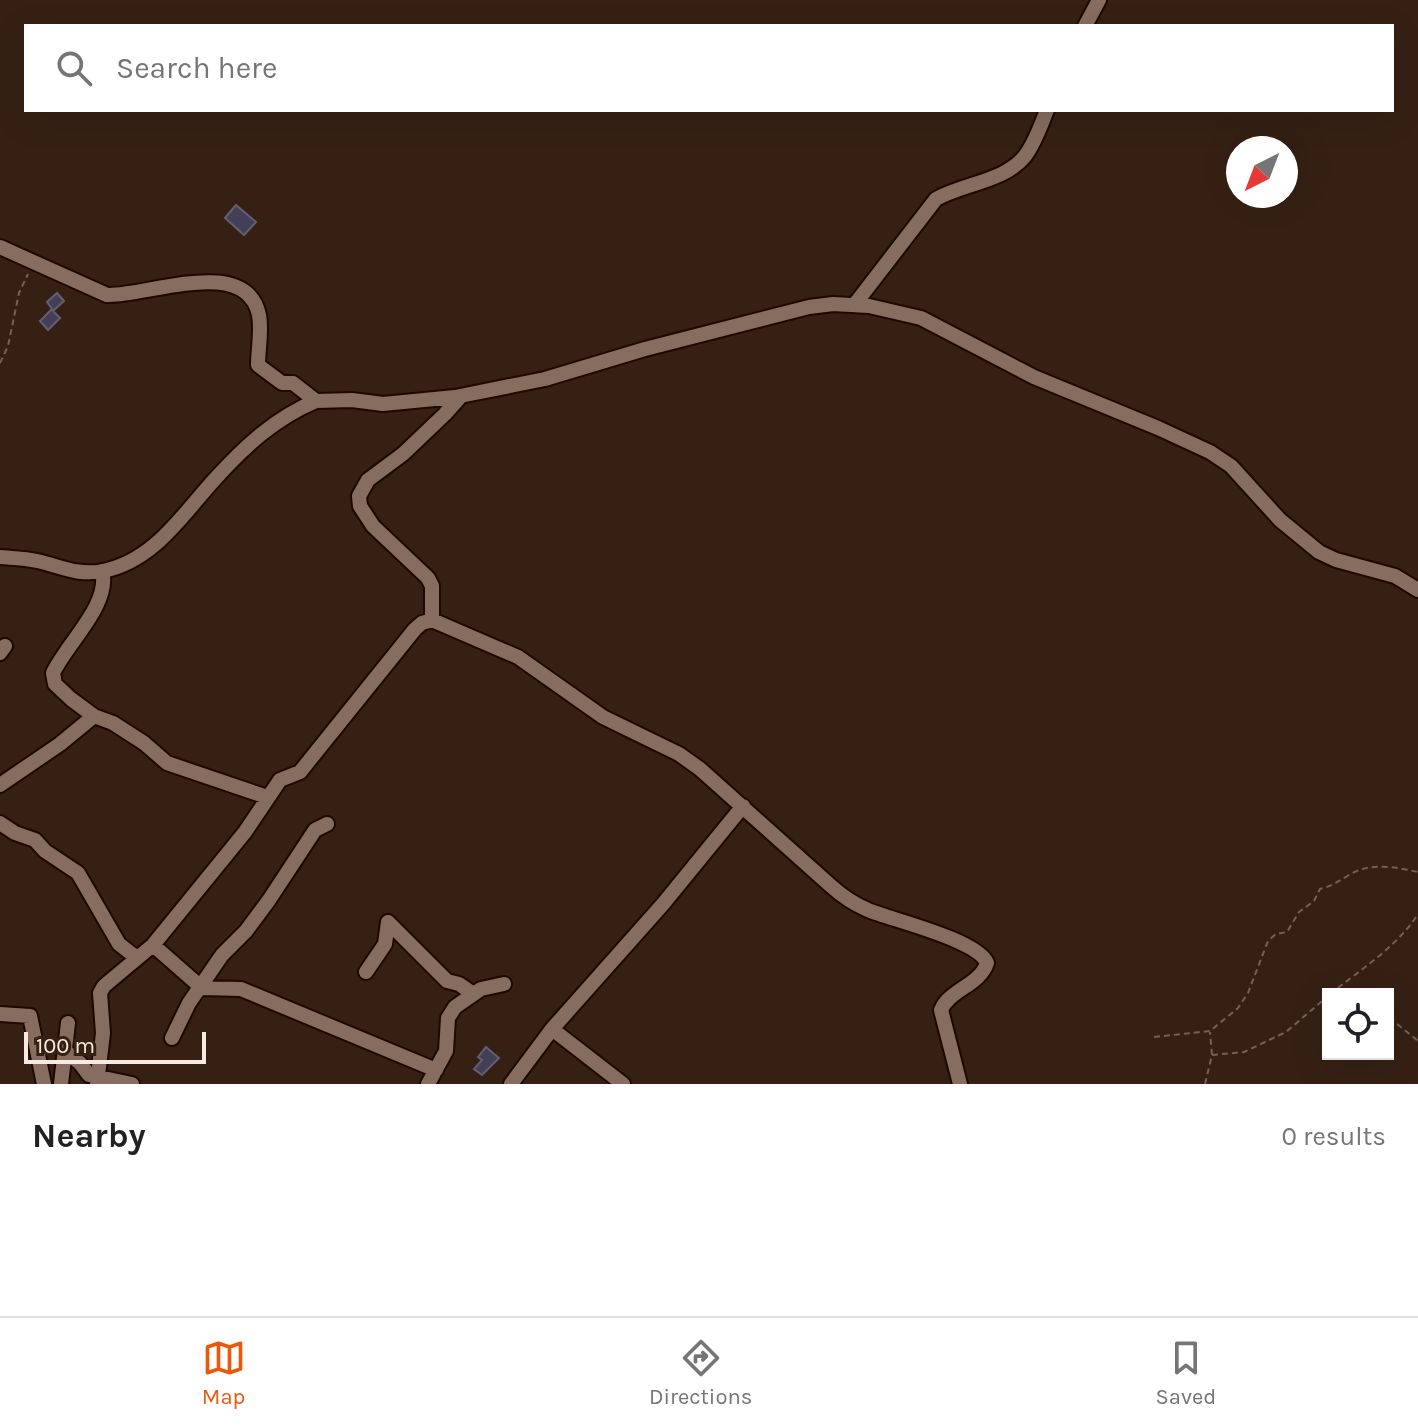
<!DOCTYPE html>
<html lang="en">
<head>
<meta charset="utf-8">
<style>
  body { margin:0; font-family:Karla,sans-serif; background:#f6f6f6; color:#202124 }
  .controls { position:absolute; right:24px; bottom:24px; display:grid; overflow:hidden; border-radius:0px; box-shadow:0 8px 32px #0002 }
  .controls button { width:72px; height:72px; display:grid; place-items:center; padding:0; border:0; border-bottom:2px solid #e0e0e0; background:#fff; color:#202124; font:40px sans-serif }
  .compass { position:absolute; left:1226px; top:136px; width:72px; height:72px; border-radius:50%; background:#fff; box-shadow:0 8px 32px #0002; rotate:222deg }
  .scale { position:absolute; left:24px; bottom:20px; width:182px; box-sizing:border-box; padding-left:8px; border:4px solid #f8e9e1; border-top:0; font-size:22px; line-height:28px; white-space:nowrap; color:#f8e9e1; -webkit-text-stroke:6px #362014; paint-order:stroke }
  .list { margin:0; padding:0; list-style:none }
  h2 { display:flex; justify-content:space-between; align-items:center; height:104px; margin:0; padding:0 32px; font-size:34px }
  h2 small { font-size:26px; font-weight:400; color:#757577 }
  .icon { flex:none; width:44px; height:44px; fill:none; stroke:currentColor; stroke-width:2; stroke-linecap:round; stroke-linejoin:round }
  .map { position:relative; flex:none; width:1418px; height:1084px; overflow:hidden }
  .search { position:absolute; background:#fff; box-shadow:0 8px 32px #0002; left:24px; right:24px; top:24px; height:88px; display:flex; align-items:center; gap:20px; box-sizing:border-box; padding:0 28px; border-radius:0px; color:#757577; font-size:30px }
  .sheet { height:232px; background:#fff }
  nav { display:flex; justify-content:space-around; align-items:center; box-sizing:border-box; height:112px; border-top:2px solid #e0e0e0; background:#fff; font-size:22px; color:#757577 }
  nav a { display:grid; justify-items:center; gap:4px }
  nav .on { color:#ea580c }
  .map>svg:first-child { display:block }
  .building { fill:#433f56; stroke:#625e76; stroke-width:2 }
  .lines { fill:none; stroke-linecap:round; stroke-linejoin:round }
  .minor-casing { stroke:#1d0901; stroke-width:18 }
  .path { stroke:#746056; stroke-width:2; stroke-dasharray:6 4; stroke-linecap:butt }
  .minor { stroke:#876d5f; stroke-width:14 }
</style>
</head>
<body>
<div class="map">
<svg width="1418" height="1084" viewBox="0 0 1418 1084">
  <rect width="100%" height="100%" fill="#362014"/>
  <!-- building -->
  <path class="building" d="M 236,205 L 256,222 L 244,235 L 225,218 Z
    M 57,293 L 64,301 L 53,311 L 60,318 L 48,330 L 40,321 L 52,309 L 47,302 Z
    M 486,1047 L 499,1058 L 482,1075 L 474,1069 L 482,1060 L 478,1057 Z"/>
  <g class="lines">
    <defs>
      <path id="minor" d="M 1085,26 L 1099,0
        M 0,247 L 107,295 C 146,297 246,254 259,315 C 262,331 258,350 258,365 L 282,383 L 293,383 L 316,401 L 352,400 L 383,404 L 455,397 L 545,379 L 645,349 L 809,307 L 833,304 L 869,306 L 921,318 L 1034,377 L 1158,428 L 1210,452 L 1231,466 L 1280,520 L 1319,552 L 1336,560 L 1395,576 L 1418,590
        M 855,304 L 936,199 C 964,183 1004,182 1025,156 C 1035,143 1041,125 1047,110
        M 0,557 C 12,558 25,558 37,561 C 60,566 77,576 103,571 C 154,561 182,515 215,479 C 244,447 275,418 316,401
        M 102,571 C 111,604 67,643 53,673 L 55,684 L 71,699 L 94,716 L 113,723 L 144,743 L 167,763 L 267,797
        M 432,620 L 432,586 L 428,578 L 373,526 L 360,506 L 359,496 L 368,480 L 403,454 L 445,414 L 461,396
        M 0,653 L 5,646
        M 0,785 L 60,744 L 94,716
        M 0,823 L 15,833 L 35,840 L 45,851 L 78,873 L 119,944 L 137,958
        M 388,922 L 447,981 L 459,984 L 472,993
        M 153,945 L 202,988 L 241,989 L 436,1070
        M 366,972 L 385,944 L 388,922
        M 0,1014 L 30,1016 L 44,1084
        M 172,1038 L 189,1003 L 222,955 L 246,931 L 269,900 L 315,830 L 327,824
        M 65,1051 L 80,1063 L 89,1075 L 132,1084
        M 61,1084 L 68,1023
        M 97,1084 L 103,1033 L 100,993 L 104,986 L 153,945 L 245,832 L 280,780 L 300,772 L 415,629 L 422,623 L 432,620 L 518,657 L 603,717 L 679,754 L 700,769 L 831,886 C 842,896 854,904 868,910 C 892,920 978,940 987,963 C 980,985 949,990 941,1010 L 960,1084
        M 428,1084 L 446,1051 L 448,1018 L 455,1007 L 481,989 L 504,984
        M 511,1084 L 552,1029
        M 623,1084 L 552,1029 L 663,904 L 743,806"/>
    </defs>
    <!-- minor casing -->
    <use href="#minor" class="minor-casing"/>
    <!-- path -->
    <path class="path" d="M 0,363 L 8,346 L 19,293 L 28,274
      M 1330,994 C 1360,970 1397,947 1418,914
      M 1388,1020 L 1396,1023 L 1418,1041
      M 1154,1037 L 1210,1031 L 1238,1008 L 1248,993 L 1268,941 L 1276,934 L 1287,932 L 1299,912 L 1314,901 L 1320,889 C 1332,886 1339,881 1349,875 C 1370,862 1395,867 1418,872
      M 1212,1055 L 1244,1052 L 1286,1032 L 1328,996
      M 1205,1084 L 1212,1055 L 1210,1032"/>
    <!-- minor -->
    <use href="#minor" class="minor"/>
  </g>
</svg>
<div class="controls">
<button><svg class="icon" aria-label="locate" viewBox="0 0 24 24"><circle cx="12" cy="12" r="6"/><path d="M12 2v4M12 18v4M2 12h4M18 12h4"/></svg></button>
</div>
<svg class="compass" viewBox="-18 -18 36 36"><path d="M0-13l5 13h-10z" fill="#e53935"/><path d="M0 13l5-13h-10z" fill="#757577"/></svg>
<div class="scale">100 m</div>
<div class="search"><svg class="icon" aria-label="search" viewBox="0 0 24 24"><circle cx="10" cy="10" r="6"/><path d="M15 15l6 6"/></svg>Search here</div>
</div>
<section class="sheet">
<h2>Nearby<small>0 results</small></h2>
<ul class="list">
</ul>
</section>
<nav>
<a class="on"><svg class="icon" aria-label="map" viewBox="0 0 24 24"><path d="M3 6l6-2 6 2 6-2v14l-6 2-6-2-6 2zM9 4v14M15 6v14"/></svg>Map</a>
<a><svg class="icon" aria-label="directions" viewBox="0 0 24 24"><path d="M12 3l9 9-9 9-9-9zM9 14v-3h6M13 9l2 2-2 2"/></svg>Directions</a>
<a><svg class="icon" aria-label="saved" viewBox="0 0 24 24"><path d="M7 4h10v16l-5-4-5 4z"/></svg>Saved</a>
</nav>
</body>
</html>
